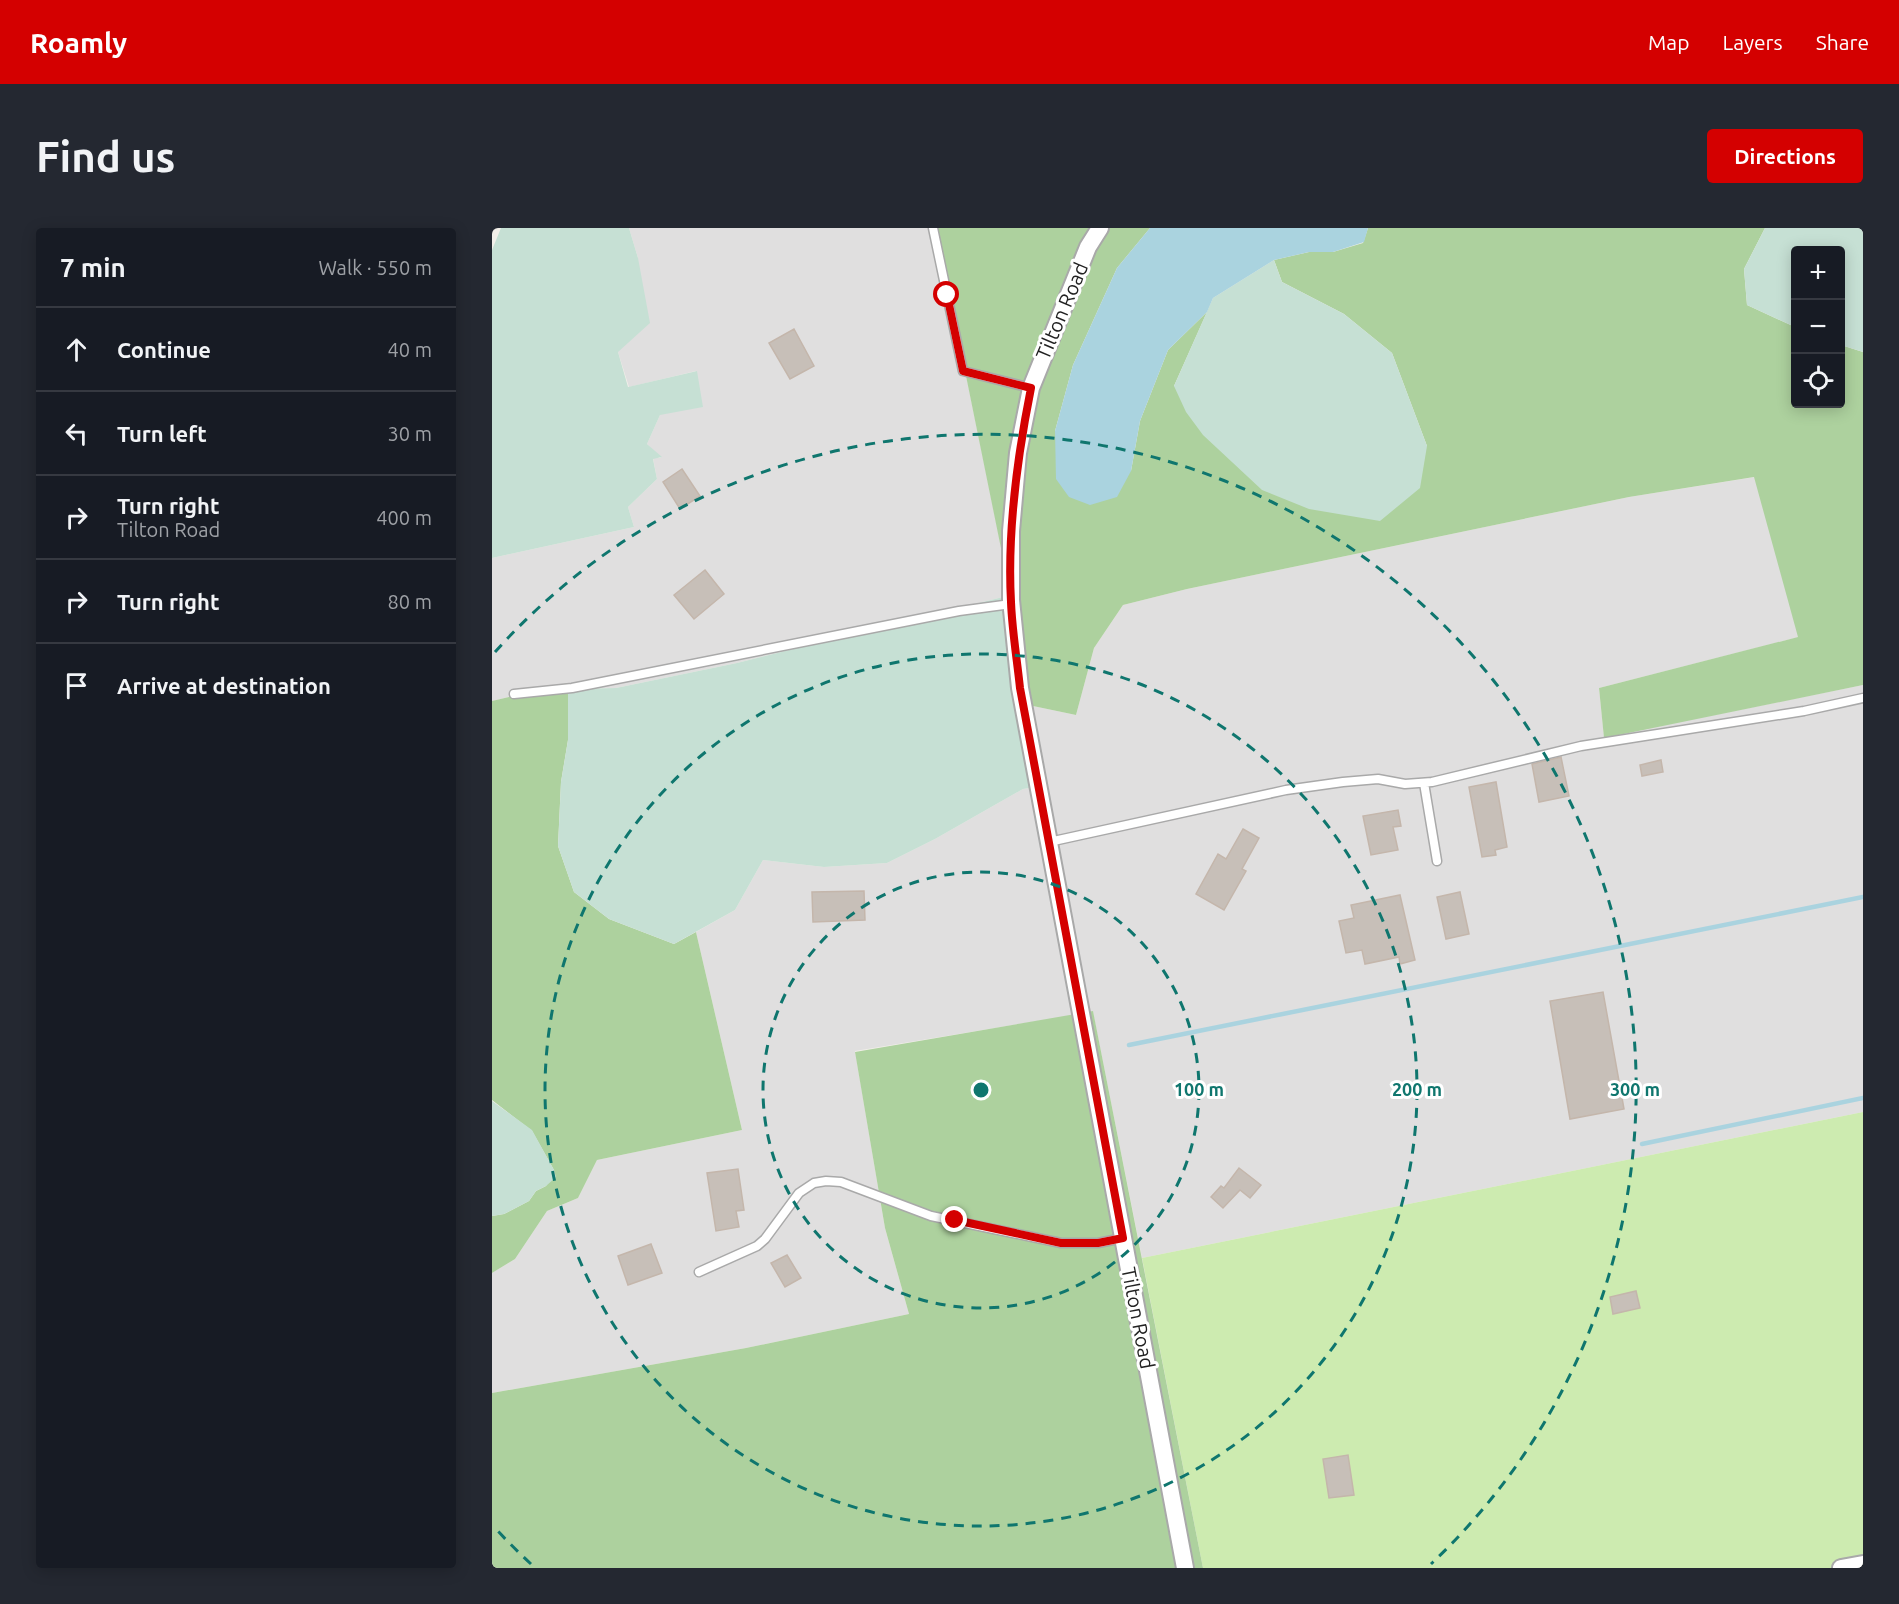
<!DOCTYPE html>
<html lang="en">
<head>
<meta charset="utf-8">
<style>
  body { margin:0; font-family:Ubuntu,sans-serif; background:#242831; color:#f1f3f6 }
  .controls { position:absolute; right:18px; top:18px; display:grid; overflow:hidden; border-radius:6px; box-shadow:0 3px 15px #0003 }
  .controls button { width:54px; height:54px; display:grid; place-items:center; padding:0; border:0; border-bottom:2px solid #363941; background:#171b24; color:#f1f3f6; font:30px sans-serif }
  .stop { position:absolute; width:18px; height:18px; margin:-14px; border:4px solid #d40000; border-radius:50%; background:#fff }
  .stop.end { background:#d40000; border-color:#fff; box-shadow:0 2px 6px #0008 }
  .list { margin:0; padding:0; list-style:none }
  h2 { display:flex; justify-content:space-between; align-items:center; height:78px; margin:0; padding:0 24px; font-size:26px }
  h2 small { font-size:20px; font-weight:400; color:#9ea1a6 }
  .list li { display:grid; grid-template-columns:39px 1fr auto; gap:18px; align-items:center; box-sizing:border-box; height:84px; padding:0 24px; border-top:2px solid #363941 }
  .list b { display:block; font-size:22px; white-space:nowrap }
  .list p { margin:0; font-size:20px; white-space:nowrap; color:#9ea1a6 }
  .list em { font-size:20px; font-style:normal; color:#9ea1a6 }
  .icon { flex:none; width:33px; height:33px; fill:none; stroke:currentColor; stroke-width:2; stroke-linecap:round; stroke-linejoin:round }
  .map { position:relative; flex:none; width:1371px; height:1340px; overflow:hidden; border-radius:6px }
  header { display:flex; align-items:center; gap:36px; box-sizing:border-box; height:84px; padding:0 30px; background:#d40000; color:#fff }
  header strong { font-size:28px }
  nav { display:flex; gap:33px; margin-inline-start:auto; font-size:21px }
  .intro { display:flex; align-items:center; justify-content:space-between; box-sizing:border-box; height:144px; padding:0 36px }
  h1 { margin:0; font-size:42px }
  .button { padding:15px 27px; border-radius:6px; background:#d40000; color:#fff; font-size:21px; font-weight:700 }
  main { display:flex; gap:36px; padding:0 36px }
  aside { flex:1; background:#171b24; border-radius:6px; box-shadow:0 3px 15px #0003 }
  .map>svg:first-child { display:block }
  .residential { fill:#e0dfdf }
  .grass { fill:#cdebb0 }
  .forest { fill:#add19e }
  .wetland { fill:#c6e0d4 }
  .water { fill:#aad3df }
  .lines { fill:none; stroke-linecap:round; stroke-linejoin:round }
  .stream { stroke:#aad3df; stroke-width:4.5 }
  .building { fill:#c7bfb8; stroke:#c4b6ab; stroke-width:1.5 }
  .lane-casing { stroke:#a9a9a9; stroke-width:11 }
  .street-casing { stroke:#a9a9a9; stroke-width:20 }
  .lane { stroke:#fff; stroke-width:8 }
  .street { stroke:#fff; stroke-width:16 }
  .route { stroke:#d40000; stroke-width:8 }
  .ring { fill:none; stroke:#0f766e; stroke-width:3; stroke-dasharray:10 8 }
  .labels { text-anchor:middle; stroke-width:6; stroke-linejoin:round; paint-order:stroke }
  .street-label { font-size:20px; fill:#222; stroke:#fff }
  .centre { fill:#0f766e; stroke:#fff; stroke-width:3 }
  .ring-label { font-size:18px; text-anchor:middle; font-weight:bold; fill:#0f766e; stroke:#fff; stroke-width:6; stroke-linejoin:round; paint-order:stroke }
</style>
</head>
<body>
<header>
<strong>Roamly</strong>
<nav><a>Map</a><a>Layers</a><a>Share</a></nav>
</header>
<div class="intro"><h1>Find us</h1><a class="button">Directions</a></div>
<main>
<aside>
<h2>7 min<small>Walk · 550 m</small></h2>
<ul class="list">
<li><svg class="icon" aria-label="ahead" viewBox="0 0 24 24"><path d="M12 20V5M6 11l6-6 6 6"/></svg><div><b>Continue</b></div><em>40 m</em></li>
<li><svg class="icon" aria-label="left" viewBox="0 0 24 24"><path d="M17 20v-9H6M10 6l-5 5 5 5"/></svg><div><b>Turn left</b></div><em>30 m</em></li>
<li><svg class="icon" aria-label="right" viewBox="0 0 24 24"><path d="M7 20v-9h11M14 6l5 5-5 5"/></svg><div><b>Turn right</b><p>Tilton Road</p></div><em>400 m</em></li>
<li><svg class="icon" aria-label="right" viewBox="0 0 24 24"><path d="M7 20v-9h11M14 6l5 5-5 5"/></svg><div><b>Turn right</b></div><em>80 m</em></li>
<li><svg class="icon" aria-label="arrive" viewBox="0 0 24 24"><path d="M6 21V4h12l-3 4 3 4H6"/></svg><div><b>Arrive at destination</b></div></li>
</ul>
</aside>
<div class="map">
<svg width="1371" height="1340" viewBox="0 0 1371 1340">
  <rect width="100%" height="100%" fill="#f2efe9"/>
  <!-- residential -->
  <path class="residential" d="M 137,0 L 444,0 L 519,367 L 245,435 L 124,460 L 76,461 L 76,455 L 0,473 L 0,330 L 142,299 L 136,279 L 165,251 L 161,230 L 169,230 L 155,216 L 168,187 L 204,143 L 137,159 L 126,124 L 146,30 Z
    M 1263,249 L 1307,409 L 1107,460 L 1112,509 L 1371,457 L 1371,884 L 650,1030 L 601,784 L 363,823 L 393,1000 L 417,1086 L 254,1120 L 0,1165 L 0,1045 L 23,1031 L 55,983 L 86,970 L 105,932 L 250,902 L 204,704 L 243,682 L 271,632 L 332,639 L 395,635 L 443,611 L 531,561 L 556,557 L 541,478 L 584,487 L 602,420 L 631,377 L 695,361 L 1137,269 Z"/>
  <!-- grass -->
  <path class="grass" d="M 1371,884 L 1371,1337 L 1358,1340 L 711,1340 L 650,1030 Z"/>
  <!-- forest -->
  <path class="forest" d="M 444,0 L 658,0 L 625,40 L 581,137 L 563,203 L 639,243 L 648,193 L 676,122 L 715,84 L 682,158 L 935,218 L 900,125 L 852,86 L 790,54 L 782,32 L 817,24 L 841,24 L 871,15 L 876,0 L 1273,0 L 1252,41 L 1255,77 L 1303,99 L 1304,176 L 1348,176 L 1349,117 L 1371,124 L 1371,457 L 1112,510 L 1107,460 L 1306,409 L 1262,249 L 1137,269 L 695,361 L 631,377 L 602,420 L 584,487 L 541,478 Z
    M 76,455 L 76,512 L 69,554 L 66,618 L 82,664 L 117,691 L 182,716 L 204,704 L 250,902 L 105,932 L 86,970 L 55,983 L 23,1031 L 0,1045 L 0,988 L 12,986 L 37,973 L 44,963 L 54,958 L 62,942 L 40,903 L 0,872 L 0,473 Z
    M 601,783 L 711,1340 L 0,1340 L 0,1165 L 254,1120 L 417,1086 L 393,1000 L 363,824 Z"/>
  <!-- wetland -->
  <path class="wetland" d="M 9,0 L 137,0 L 146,30 L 158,95 L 126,124 L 136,159 L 205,143 L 211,179 L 168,187 L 155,216 L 170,229 L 161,231 L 165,251 L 136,279 L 142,299 L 0,330 L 0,22 Z
    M 1273,0 L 1371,0 L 1371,124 L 1349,117 L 1348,22 L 1304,22 L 1303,99 L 1255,77 L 1252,41 Z
    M 782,32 L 790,54 L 852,86 L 900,125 L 935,218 L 928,260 L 888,293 L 817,281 L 770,262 L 711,207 L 694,184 L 682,158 L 721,70 Z
    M 519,367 L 556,557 L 531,561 L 443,611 L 395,635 L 332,639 L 271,632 L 243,682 L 182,716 L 117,691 L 82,664 L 66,618 L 69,554 L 76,512 L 76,461 L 124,460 L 245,435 Z
    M 0,873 L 40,902 L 62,942 L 64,949 L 54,958 L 44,963 L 37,973 L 12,986 L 0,988 Z"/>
  <!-- water -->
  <path class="water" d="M 658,0 L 876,0 L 872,14 L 841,24 L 817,24 L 782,32 L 721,70 L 715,84 L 676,122 L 648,193 L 639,243 L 625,269 L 598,277 L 577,269 L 564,251 L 563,203 L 581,137 L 625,40 Z"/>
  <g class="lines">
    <!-- stream -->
    <path class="stream" d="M 637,817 L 1371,669
      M 1150,916 L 1371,870"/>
  </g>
  <!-- building -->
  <path class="building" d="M 302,101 L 322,138 L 298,151 L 277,115 Z
    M 190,241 L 208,268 L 188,281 L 171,254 Z
    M 213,342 L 232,366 L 202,391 L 182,367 Z
    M 1069,529 L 1077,568 L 1047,574 L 1040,536 Z
    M 1169,532 L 1171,544 L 1150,548 L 1148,537 Z
    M 1004,554 L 1015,619 L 1003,622 L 1004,627 L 990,629 L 977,559 Z
    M 906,582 L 909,598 L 901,599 L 906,622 L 879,627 L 871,588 Z
    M 751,601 L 767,610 L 750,641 L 754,643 L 732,682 L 704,666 L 726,626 L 734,631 Z
    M 372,663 L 373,692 L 321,694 L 320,664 Z
    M 968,664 L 977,706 L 954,711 L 945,669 Z
    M 908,667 L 923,732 L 908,736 L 907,729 L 873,736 L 870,722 L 854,725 L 847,693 L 862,690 L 859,677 Z
    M 1111,764 L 1132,881 L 1078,891 L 1058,773 Z
    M 747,940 L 769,957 L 758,970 L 748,962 L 731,980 L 719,969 L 729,958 L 732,960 Z
    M 246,941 L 252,982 L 244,983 L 247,999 L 224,1003 L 215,945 Z
    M 159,1016 L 170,1045 L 136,1057 L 126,1028 Z
    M 295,1027 L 309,1050 L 293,1059 L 279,1035 Z
    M 1144,1063 L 1148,1080 L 1121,1086 L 1118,1069 Z
    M 856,1227 L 862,1267 L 837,1270 L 831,1231 Z"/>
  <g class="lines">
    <defs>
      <path id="lane" d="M 441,0 L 471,143 L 539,160
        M 22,466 L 80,460 L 467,383 L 519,376
        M 932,555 L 945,633
        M 557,614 L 794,562 L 851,554 L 886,551 L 913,556 L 940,554 L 1089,518 L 1312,483 L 1371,470
        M 207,1044 L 265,1018 L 273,1011 L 307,965 L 322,955 L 334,953 L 349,954 L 439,988 L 569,1015 L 606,1015 L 631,1010"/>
      <path id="street" d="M 608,0 L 596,19 L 539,160 L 526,225 L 519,303 L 519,372 L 528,460 L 693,1340
        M 1349,1340 L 1371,1336"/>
    </defs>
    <!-- lane casing -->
    <use href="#lane" class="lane-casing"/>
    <!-- street casing -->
    <use href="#street" class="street-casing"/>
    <!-- lane -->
    <use href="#lane" class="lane"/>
    <!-- street -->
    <use href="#street" class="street"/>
  </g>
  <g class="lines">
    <!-- route -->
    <path class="route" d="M 455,67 L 471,143 L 539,160 C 525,230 515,302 519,374 C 520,402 525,431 528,460 L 631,1010 L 606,1015 L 569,1015 L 463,992"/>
  </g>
  <!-- distance rings -->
  <g class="ring">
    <circle cx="489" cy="862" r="218"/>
    <circle cx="489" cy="862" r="436"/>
    <path d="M39 1336A654 654 0 0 1 3 1300M3 424A654 654 0 1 1 939 1336"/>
  </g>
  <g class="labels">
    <!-- street labels -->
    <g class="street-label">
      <text transform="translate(570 83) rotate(-67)" y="7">Tilton Road</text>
      <text transform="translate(646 1090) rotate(79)" y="7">Tilton Road</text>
    </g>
  </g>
  <circle cx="489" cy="862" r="9" class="centre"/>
  <g class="ring-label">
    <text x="707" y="868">100 m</text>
    <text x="925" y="868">200 m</text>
    <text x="1143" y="868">300 m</text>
  </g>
</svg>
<div class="controls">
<button>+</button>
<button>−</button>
<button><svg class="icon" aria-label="locate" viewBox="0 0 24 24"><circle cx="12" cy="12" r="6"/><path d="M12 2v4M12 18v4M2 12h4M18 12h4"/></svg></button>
</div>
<div class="stop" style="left:455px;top:67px"></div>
<div class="stop end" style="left:463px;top:992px"></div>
</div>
</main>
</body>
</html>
